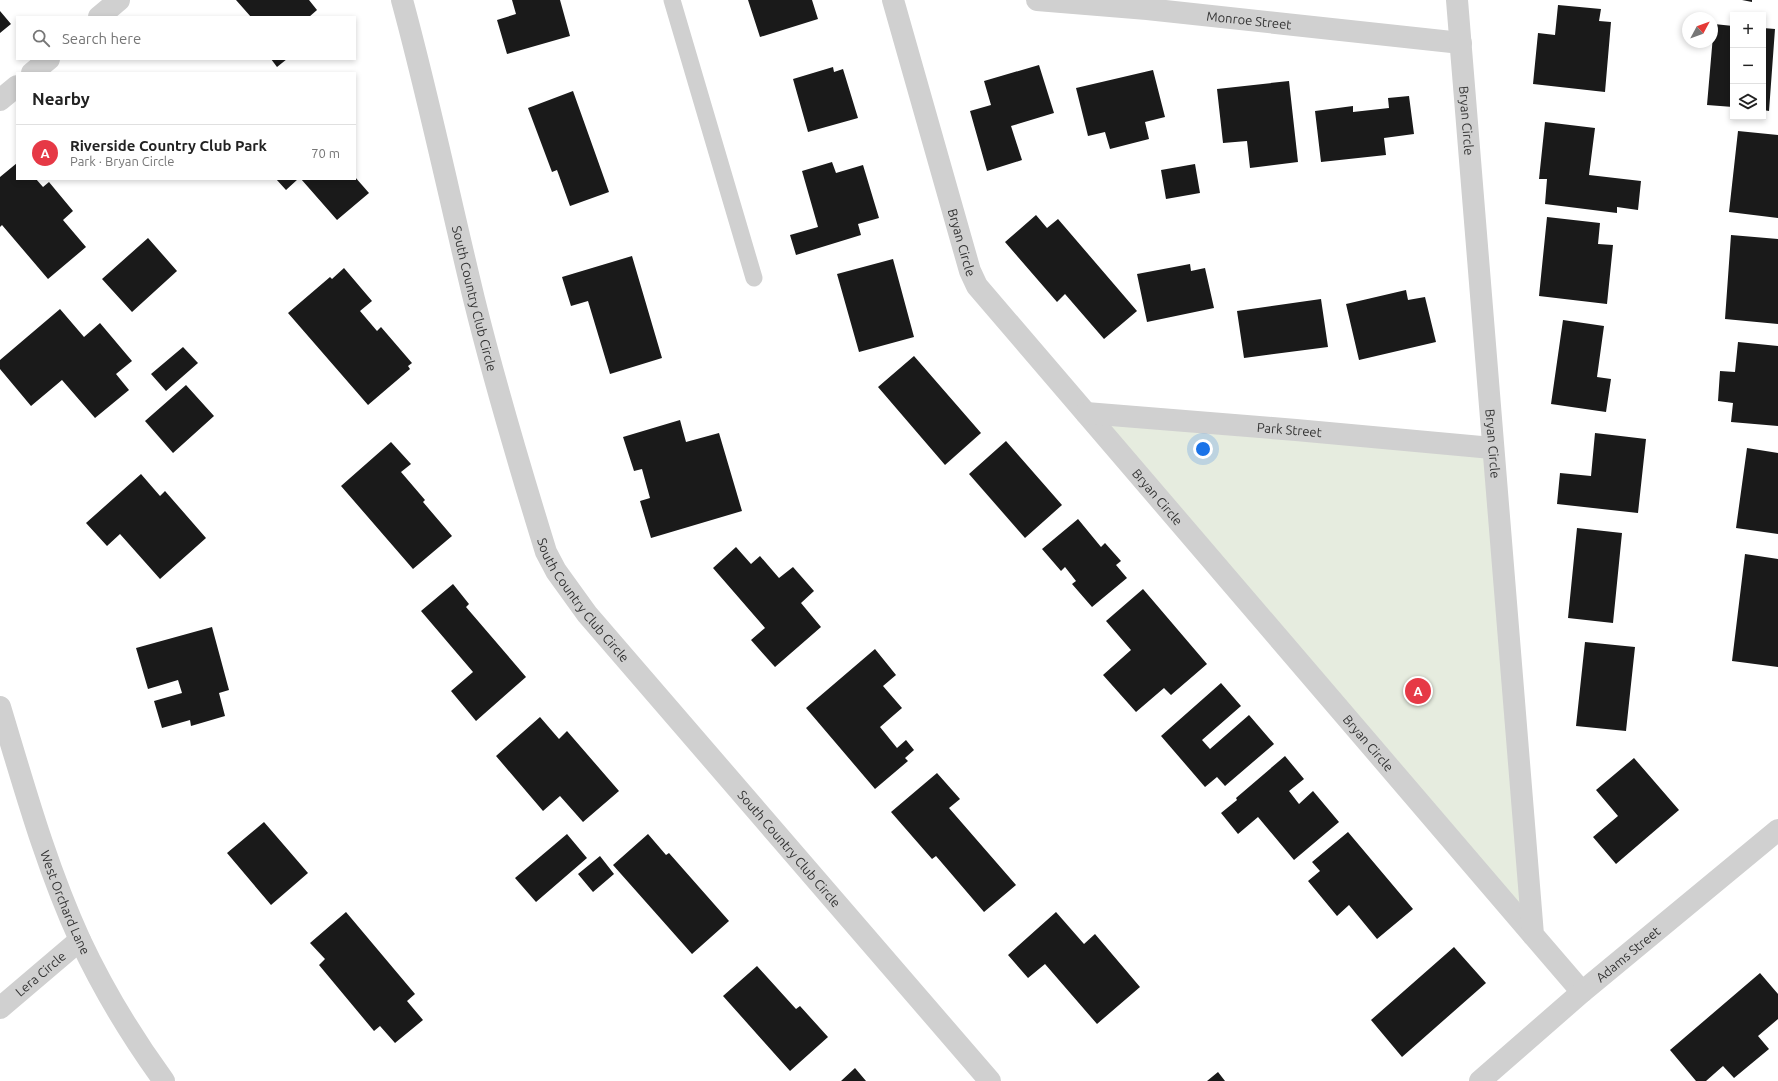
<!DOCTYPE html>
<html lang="en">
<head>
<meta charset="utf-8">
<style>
  body { margin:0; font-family:Ubuntu,sans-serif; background:#f6f6f6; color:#222 }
  .controls { position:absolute; right:12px; top:12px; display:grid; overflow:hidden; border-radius:0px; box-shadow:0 2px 6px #0003 }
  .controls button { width:36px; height:36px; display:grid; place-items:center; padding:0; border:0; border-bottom:1px solid #e0e0e0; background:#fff; color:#222; font:20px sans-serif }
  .compass { position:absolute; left:1682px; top:12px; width:36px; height:36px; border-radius:50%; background:#fff; box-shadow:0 2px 6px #0003; rotate:49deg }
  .you { position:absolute; left:1203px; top:449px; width:14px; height:14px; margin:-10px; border:3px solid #fff; border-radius:50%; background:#1a73e8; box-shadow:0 0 0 6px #1a73e833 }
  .badge { display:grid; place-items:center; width:26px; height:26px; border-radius:50%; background:#e63946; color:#fff; font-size:13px; font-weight:700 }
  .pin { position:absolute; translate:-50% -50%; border:2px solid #fff; box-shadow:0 1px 4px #0006 }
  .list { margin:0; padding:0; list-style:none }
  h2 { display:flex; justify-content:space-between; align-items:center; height:52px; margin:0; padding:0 16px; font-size:17px }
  h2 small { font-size:13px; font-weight:400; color:#767676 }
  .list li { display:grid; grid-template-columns:26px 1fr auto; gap:12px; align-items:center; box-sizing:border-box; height:56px; padding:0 16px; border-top:1px solid #e0e0e0 }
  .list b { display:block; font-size:15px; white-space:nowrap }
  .list p { margin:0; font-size:13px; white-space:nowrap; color:#767676 }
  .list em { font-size:13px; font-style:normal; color:#767676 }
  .icon { flex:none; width:22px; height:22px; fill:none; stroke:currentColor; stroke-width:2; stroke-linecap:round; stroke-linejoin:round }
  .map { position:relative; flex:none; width:1778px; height:1081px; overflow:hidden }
  .search { position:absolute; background:#fff; box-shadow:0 2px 6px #0003; left:16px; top:16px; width:340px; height:44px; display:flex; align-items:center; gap:10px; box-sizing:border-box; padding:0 14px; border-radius:0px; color:#767676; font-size:15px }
  .panel { position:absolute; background:#fff; box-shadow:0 2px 6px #0003; left:16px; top:72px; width:340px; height:108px; border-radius:0px }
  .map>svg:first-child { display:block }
  .green { fill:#e6ecdf }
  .building { fill:#1a1a1a }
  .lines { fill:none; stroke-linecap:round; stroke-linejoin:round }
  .service { stroke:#d0d0d0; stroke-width:17 }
  .minor { stroke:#d0d0d0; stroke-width:22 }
  .tertiary { stroke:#d0d0d0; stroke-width:22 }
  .labels { text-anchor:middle; stroke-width:4; stroke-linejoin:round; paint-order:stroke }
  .street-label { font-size:13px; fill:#333; stroke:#fff }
</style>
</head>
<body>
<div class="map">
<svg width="1778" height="1081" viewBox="0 0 1778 1081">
  <rect width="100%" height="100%" fill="#fff"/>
  <!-- green -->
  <path class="green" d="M 1086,413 L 1492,448 L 1533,935 Z"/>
  <!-- building -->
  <path class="building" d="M 236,0 L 309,0 L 317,10 L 309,17 L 251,17 Z
    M 512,0 L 560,0 L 570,36 L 507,54 L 497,20 L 516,14 Z
    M 748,0 L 812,0 L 818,19 L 760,37 Z
    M 1742,0 L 1752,0 L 1752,2 Z
    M 1558,5 L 1601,9 L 1599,21 L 1611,22 L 1605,92 L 1533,84 L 1538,33 L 1555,35 Z
    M 0,11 L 11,24 L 0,33 Z
    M 1714,24 L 1733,26 L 1733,107 L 1707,105 Z
    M 1763,28 L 1775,29 L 1769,111 L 1763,110 Z
    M 271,59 L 287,59 L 277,67 Z
    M 1039,65 L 1054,113 L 1011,126 L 1022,160 L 987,171 L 970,111 L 991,105 L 984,81 Z
    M 833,67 L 834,72 L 843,69 L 858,118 L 808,132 L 793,79 Z
    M 1153,70 L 1165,117 L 1145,122 L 1149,139 L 1110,149 L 1105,132 L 1088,136 L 1076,88 Z
    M 1289,81 L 1298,162 L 1250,168 L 1247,141 L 1223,143 L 1217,89 Z
    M 573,91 L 609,192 L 570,206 L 557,170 L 552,172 L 528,108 Z
    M 1409,96 L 1414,134 L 1384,138 L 1386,155 L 1321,162 L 1315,111 L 1353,106 L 1353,112 L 1389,108 L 1388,98 Z
    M 1545,122 L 1595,128 L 1589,175 L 1641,181 L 1638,210 L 1617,207 L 1617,213 L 1545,204 L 1547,179 L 1539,179 Z
    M 1738,131 L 1778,135 L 1778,218 L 1729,212 Z
    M 832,162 L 836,173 L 863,165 L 879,218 L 858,224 L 861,235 L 796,255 L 790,235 L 818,227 L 802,171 Z
    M 17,163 L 17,179 L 36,179 L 43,187 L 49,182 L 73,211 L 63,220 L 86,247 L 48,279 L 2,225 L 0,227 L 0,177 Z
    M 1195,164 L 1200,193 L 1166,199 L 1161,170 Z
    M 355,177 L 369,193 L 337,220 L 301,179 L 355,179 Z
    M 276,179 L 298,179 L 286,190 Z
    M 1036,215 L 1047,228 L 1058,219 L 1137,311 L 1104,339 L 1065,294 L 1057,302 L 1005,242 Z
    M 1547,217 L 1600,223 L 1598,244 L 1613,245 L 1607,304 L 1539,296 Z
    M 1731,235 L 1778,239 L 1778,324 L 1725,319 Z
    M 148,238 L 177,271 L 132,312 L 102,279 Z
    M 632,256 L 662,358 L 610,374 L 588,301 L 571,306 L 562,277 Z
    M 893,259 L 914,337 L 859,352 L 837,274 Z
    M 1190,264 L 1191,271 L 1205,268 L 1214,308 L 1147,322 L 1137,274 Z
    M 344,268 L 372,301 L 360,311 L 377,331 L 381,327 L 412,363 L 408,366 L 410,369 L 368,405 L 288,313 L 330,277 L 332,279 Z
    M 1406,290 L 1408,300 L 1425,297 L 1436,342 L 1359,360 L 1346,304 Z
    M 1321,299 L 1328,347 L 1244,358 L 1237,311 Z
    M 60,309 L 84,337 L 100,323 L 132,361 L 116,374 L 129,390 L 95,418 L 62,380 L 31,406 L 0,369 L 0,360 Z
    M 1563,320 L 1604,326 L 1597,377 L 1611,379 L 1606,412 L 1551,404 Z
    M 1738,342 L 1778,346 L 1778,426 L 1731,422 L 1733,403 L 1718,401 L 1720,371 L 1735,372 Z
    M 183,347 L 198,363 L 166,391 L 151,374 Z
    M 914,356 L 981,433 L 945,465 L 878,387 Z
    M 186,385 L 214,416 L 173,453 L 145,421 Z
    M 680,420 L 686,442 L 719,433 L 742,511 L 651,538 L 640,501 L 650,498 L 642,469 L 634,471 L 623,437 Z
    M 1595,433 L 1646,439 L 1638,513 L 1557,504 L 1560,473 L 1591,476 Z
    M 1006,441 L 1062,505 L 1025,538 L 969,474 Z
    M 391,442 L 411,464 L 401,472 L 425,500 L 423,502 L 452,536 L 413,569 L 341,486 Z
    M 1747,448 L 1778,453 L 1778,534 L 1736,528 Z
    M 141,474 L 160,496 L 165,491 L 206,538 L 160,579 L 120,534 L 107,546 L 86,523 Z
    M 1078,519 L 1101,547 L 1105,543 L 1121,561 L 1116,565 L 1127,578 L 1092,607 L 1072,584 L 1076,581 L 1065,567 L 1061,571 L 1042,549 Z
    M 1577,528 L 1622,533 L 1613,623 L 1568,618 Z
    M 736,547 L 751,564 L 760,556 L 779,578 L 793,567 L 814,591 L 801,603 L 821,627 L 775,667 L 751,640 L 765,628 L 713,568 Z
    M 1745,554 L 1778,559 L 1778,667 L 1732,661 Z
    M 453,584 L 469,604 L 466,607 L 526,677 L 476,721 L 451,691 L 473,672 L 421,611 Z
    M 1143,589 L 1207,664 L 1171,695 L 1164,688 L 1136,712 L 1103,675 L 1131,650 L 1106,621 Z
    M 212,627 L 229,690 L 219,693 L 225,716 L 191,726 L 190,720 L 162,728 L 154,701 L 182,693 L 178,680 L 148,689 L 136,648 Z
    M 1585,642 L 1635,647 L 1626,731 L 1576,726 Z
    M 875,649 L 896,675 L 883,686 L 902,708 L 880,727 L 897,748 L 906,740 L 914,750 L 905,758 L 908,761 L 875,789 L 806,708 Z
    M 1221,683 L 1241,706 L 1202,740 L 1210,749 L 1249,715 L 1274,744 L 1225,786 L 1217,777 L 1205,787 L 1161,736 Z
    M 540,717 L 559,739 L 567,731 L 619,791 L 583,822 L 560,796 L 543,811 L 496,756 Z
    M 1285,756 L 1304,779 L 1289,791 L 1299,804 L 1313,791 L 1339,822 L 1294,860 L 1258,817 L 1238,834 L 1221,813 L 1237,800 L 1236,798 Z
    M 1634,758 L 1679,810 L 1616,864 L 1593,837 L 1618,816 L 1596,790 Z
    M 937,773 L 960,799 L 949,808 L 1016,885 L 984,912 L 936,856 L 932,859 L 891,812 Z
    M 264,822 L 308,873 L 271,905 L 227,853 Z
    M 1348,832 L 1413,909 L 1377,939 L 1349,905 L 1337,916 L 1308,881 L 1320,871 L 1312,862 Z
    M 567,834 L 587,858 L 536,902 L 515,878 Z
    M 648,834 L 666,855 L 669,853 L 729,921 L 692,954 L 613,865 Z
    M 600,856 L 614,874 L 593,892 L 578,874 Z
    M 346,912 L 415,994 L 407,1001 L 423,1020 L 395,1043 L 380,1026 L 374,1031 L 319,965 L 325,959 L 310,943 Z
    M 1056,912 L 1084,944 L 1095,934 L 1140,987 L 1097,1024 L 1045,964 L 1028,978 L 1008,955 Z
    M 1454,947 L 1486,983 L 1402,1057 L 1371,1020 Z
    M 757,966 L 796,1009 L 800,1006 L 828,1037 L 790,1071 L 723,996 Z
    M 1760,973 L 1778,994 L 1778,1019 L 1758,1036 L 1769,1049 L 1734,1078 L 1723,1066 L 1706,1081 L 1696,1081 L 1670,1050 Z
    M 855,1068 L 866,1081 L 841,1081 Z
    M 1218,1072 L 1225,1081 L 1207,1081 Z"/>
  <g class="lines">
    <!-- service -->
    <path class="service" d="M 672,0 L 754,278"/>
    <!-- minor -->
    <g class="minor">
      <path id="s1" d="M 402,0 C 429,99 450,200 474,299 C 495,384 520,468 546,552 L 556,571 L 587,614 L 990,1081"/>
      <path id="s2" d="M 893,0 L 970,271 L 977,286 L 1533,935"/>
      <path id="s3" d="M 1037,0 L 1147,9 L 1461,43"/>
      <path id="s4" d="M 1457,0 L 1533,935 L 1582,992"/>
      <path d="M 99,17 L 119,0"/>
      <path d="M 32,73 L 49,59"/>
      <path d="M 0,100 L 17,86"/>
      <path id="s5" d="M 1086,413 L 1296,430 L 1492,448"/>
      <path id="s6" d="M 0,1008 L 80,940"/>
      <path id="s7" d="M 1480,1081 L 1582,992 L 1778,830"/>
    </g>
    <!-- tertiary -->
    <path class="tertiary" id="s8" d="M 0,707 C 24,786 46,866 80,940 C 103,989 132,1037 164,1081"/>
  </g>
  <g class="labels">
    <!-- street labels -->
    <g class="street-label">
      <text dy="5" stroke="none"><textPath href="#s3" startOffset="213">Monroe Street</textPath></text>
      <text dy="5" stroke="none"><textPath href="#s4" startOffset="121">Bryan Circle</textPath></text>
      <text dy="5" stroke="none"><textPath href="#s2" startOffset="252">Bryan Circle</textPath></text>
      <text dy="5" stroke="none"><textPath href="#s1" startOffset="307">South Country Club Circle</textPath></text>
      <text dy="5" stroke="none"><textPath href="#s5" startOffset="204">Park Street</textPath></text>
      <text dy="5" stroke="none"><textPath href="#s4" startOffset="445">Bryan Circle</textPath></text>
      <text dy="5" stroke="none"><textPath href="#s2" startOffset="576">Bryan Circle</textPath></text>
      <text dy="5" stroke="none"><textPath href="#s1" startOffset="631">South Country Club Circle</textPath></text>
      <text dy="5" stroke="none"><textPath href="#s2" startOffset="900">Bryan Circle</textPath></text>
      <text dy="5" stroke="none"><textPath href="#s1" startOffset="955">South Country Club Circle</textPath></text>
      <text dy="5" stroke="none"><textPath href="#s8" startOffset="206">West Orchard Lane</textPath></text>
      <text dy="5" stroke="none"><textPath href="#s7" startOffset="195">Adams Street</textPath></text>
      <text dy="5" stroke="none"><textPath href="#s6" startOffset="53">Lera Circle</textPath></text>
    </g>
  </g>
</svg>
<div class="controls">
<button>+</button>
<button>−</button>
<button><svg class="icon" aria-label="layers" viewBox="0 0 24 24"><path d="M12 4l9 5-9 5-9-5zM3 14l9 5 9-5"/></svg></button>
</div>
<svg class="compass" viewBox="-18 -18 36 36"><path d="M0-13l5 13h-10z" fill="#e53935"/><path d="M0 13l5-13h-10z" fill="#767676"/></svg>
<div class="you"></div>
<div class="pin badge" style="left:1418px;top:691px">A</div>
<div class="search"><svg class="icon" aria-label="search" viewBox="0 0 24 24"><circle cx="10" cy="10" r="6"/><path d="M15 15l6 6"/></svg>Search here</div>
<section class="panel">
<h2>Nearby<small></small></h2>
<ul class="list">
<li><span class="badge">A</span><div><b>Riverside Country Club Park</b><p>Park · Bryan Circle</p></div><em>70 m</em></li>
</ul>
</section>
</div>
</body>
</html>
